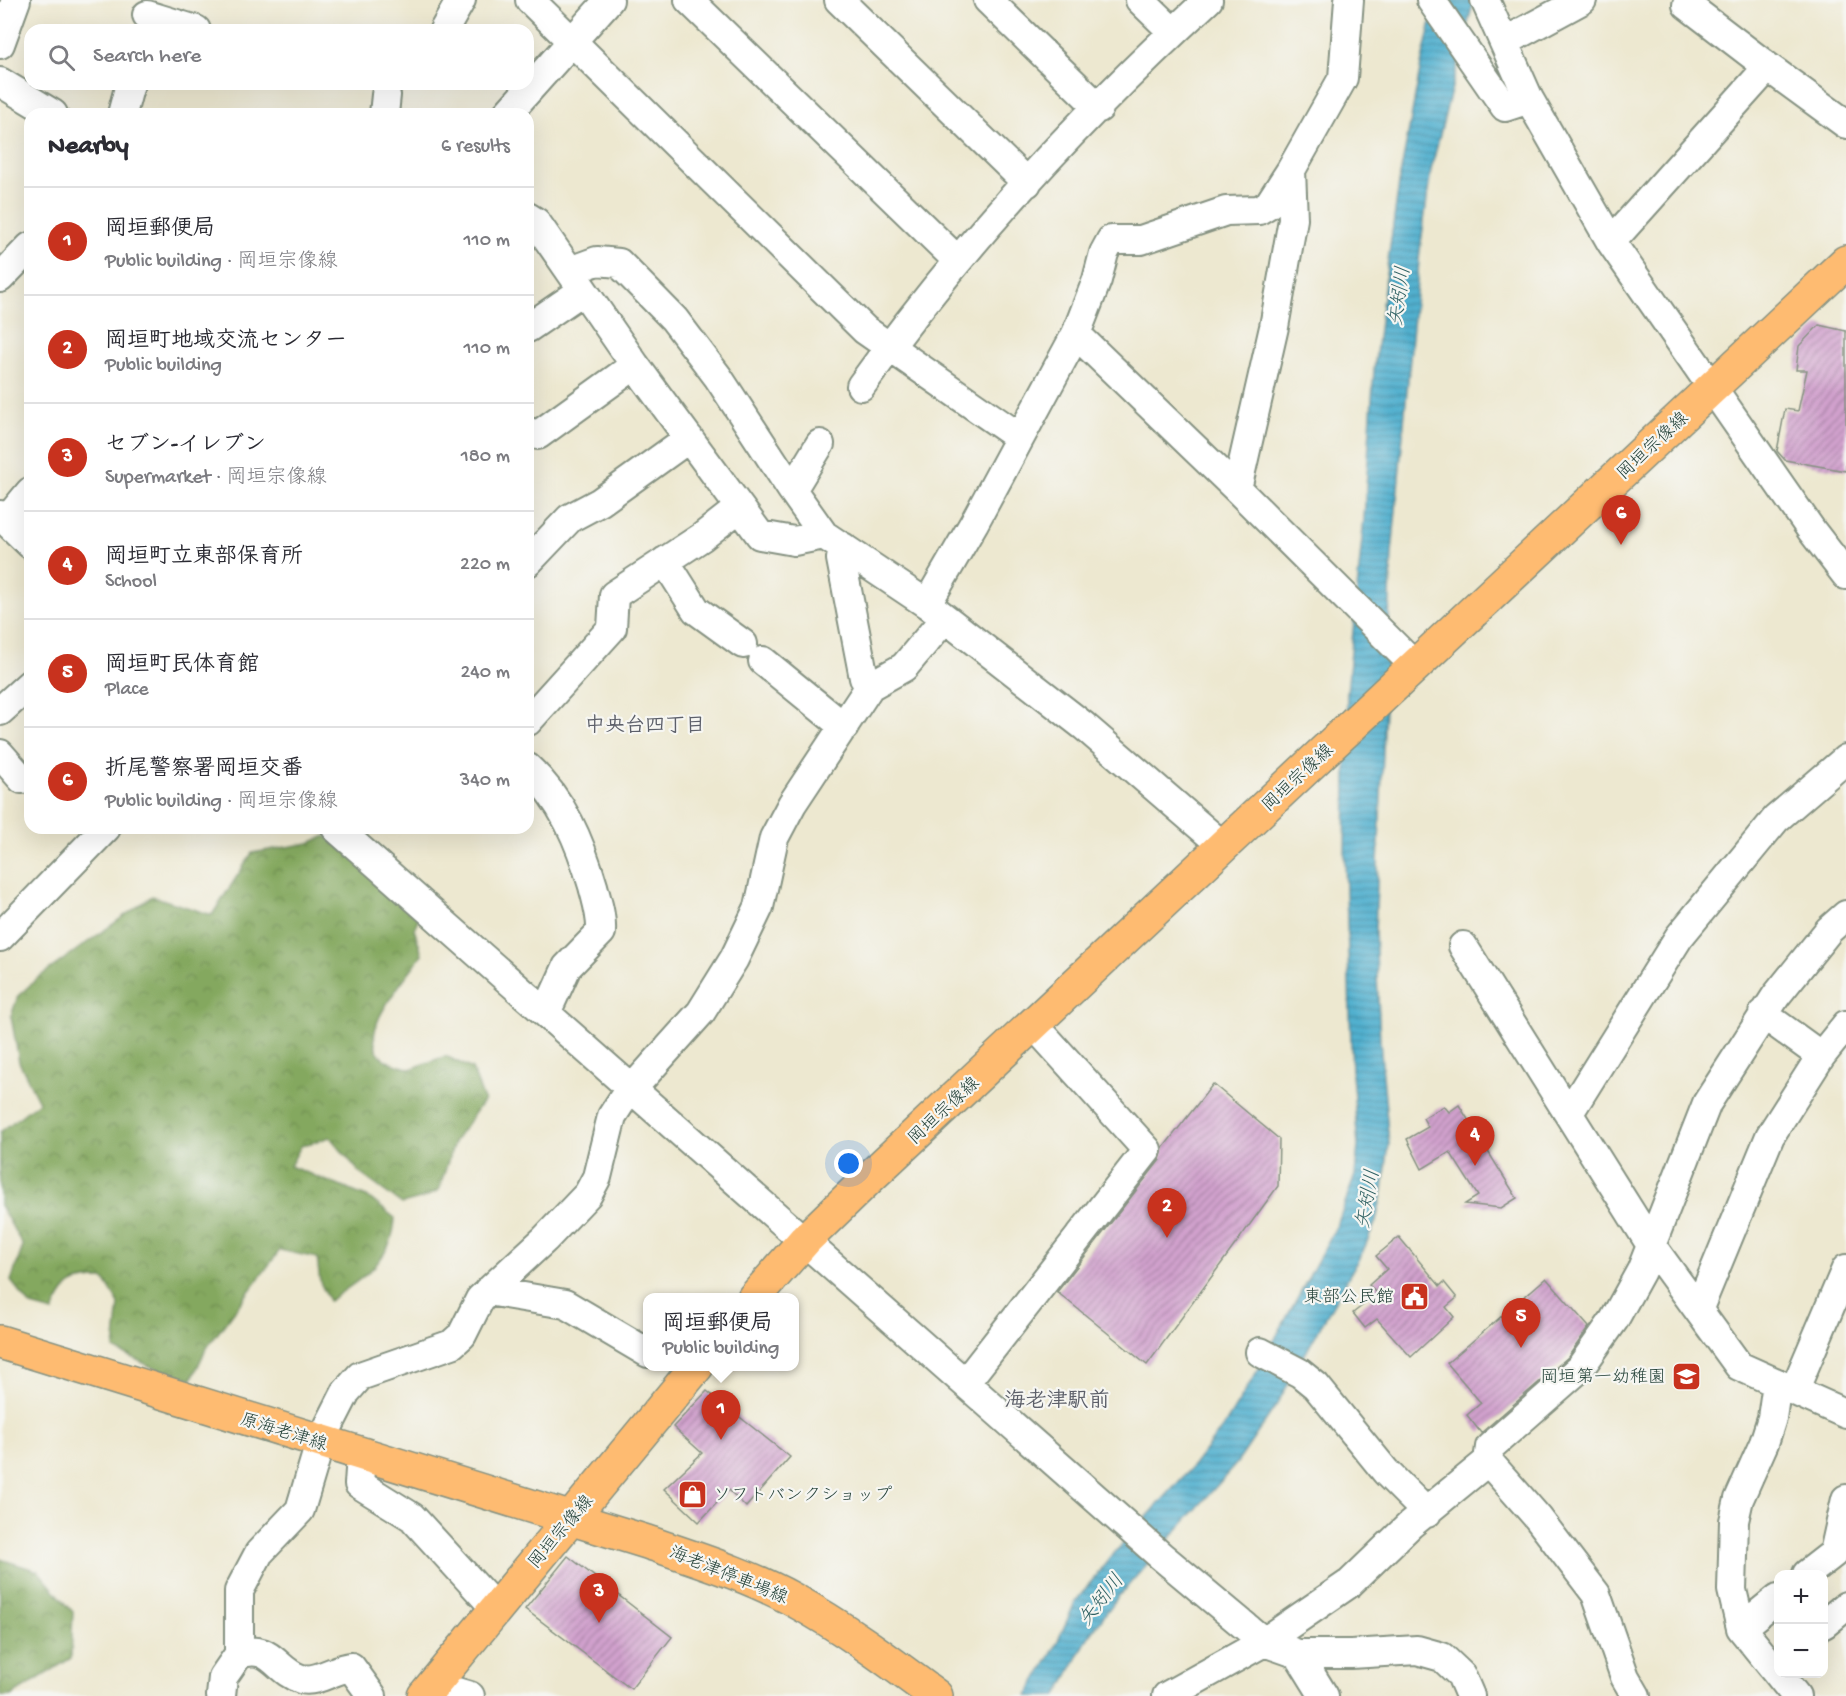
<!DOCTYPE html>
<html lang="en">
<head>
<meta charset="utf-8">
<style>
  body { margin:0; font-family:"Gochi Hand","Klee One",sans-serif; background:#f7f7f7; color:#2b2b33 }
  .controls { position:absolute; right:18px; bottom:18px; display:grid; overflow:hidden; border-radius:12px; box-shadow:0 6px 24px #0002 }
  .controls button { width:54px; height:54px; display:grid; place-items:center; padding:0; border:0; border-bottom:2px solid #e1e1e2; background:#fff; color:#2b2b33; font:30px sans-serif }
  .you { position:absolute; left:849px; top:1164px; width:21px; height:21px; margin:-15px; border:4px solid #fff; border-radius:50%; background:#1a73e8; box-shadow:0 0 0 9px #1a73e833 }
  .badge { display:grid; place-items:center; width:39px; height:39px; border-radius:50%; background:#c8321e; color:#fff; font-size:20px; font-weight:700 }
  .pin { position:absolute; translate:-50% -50px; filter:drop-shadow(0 2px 3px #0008) }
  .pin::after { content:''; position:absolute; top:32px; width:21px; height:18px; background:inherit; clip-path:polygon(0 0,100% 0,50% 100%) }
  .popup { position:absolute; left:643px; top:1293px; width:156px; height:78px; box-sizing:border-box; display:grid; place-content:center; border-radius:12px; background:#fff; filter:drop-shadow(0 2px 4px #0005); font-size:20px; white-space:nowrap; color:#7c7c81 }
  .popup b { font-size:22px; color:#2b2b33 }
  .popup::after { content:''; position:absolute; left:50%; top:100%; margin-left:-12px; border:12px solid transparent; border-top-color:#fff }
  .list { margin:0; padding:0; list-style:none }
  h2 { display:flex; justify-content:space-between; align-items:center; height:78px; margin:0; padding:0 24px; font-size:26px }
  h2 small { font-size:20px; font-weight:400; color:#7c7c81 }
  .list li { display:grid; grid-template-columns:39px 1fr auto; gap:18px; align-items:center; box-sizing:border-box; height:108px; padding:0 24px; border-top:2px solid #e1e1e2 }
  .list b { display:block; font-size:22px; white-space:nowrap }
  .list p { margin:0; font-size:20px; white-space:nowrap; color:#7c7c81 }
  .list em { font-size:20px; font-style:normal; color:#7c7c81 }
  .icon { flex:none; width:33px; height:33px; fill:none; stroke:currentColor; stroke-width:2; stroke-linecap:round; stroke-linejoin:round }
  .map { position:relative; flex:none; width:1846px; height:1696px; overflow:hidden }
  .search { position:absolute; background:#fff; box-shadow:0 6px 24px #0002; left:24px; top:24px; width:510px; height:66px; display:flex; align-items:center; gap:15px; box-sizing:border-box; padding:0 21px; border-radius:18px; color:#7c7c81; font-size:22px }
  .panel { position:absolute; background:#fff; box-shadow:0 6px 24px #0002; left:24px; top:108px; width:510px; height:726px; border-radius:18px }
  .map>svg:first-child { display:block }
  .forest { fill:url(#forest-crowns); stroke:#527249; stroke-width:1.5 }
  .water { fill:url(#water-rules); stroke:#387682; stroke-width:1.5 }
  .building { fill:url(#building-hatch) }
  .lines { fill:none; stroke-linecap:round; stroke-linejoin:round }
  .minor-casing { stroke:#869282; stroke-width:32 }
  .major-casing { stroke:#869282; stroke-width:36 }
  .minor { stroke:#fff; stroke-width:28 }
  .major { stroke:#febb71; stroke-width:33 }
  .labels { text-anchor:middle; stroke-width:4.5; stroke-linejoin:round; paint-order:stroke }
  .street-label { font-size:18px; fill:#1f3d34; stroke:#f6f6f2 }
  .poi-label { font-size:18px; fill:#1f3d34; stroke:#f6f6f2; text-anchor:end }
  .water-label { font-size:20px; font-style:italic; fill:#2e6062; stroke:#f6f6f2 }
  .neighbourhood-label { font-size:20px; font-weight:bold; fill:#5d606a; stroke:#f6f6f2 }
  .quarter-label { font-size:21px; font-weight:bold; fill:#5d606a; stroke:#f6f6f2 }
</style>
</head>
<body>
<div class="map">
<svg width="1846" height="1696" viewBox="0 0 1846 1696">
  <defs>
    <pattern id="forest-crowns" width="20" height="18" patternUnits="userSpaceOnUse" patternTransform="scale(1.5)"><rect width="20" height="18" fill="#84a85e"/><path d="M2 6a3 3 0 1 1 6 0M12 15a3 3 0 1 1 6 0" fill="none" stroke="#6b8a4e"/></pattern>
    <pattern id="water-rules" width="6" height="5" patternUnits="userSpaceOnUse" patternTransform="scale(1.5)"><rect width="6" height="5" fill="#51b0cf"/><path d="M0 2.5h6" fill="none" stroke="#4390a9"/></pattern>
    <pattern id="building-hatch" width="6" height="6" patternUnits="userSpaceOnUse" patternTransform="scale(1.5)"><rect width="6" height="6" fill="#d1a1cd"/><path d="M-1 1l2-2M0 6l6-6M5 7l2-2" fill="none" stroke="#a984a7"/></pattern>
  </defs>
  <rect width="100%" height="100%" fill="#f6f6f2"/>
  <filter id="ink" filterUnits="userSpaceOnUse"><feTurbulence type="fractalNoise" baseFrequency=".0167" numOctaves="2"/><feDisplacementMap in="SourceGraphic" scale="12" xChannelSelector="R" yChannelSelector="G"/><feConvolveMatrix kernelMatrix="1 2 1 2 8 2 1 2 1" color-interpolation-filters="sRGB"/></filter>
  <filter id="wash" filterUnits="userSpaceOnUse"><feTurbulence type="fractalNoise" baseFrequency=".008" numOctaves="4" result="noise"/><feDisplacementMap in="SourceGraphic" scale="24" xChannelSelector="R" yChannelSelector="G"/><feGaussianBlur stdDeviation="1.35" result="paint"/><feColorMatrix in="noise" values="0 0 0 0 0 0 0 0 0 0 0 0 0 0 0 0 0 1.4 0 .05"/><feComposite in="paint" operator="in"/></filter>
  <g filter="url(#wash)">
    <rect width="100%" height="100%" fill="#ede8d0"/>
    <!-- forest -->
    <path class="forest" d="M 326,836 L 422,910 L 414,929 L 422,954 C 408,978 352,1032 384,1059 C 390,1064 403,1066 410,1069 L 446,1056 L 472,1069 L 484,1100 L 454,1142 L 439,1190 L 424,1198 L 402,1204 L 361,1174 L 330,1137 L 301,1146 L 290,1166 L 369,1198 L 395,1218 C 393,1261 361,1279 329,1301 L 320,1282 L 317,1258 L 280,1250 L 206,1349 L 192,1379 L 154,1368 L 114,1349 L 119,1304 L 104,1279 C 72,1279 66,1283 53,1312 L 31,1306 L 11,1281 L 23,1246 L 0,1205 L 0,1132 L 39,1102 L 19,1062 L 11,1016 L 18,996 L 39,977 L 152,896 L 212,915 L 252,853 L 309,843 Z
      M 0,1559 L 38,1571 L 73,1612 L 71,1658 L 11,1696 L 0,1696 Z"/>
    <!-- water -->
    <path class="water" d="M 1436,0 L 1474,0 L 1431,170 L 1420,250 L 1392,553 L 1375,930 L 1380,1041 L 1389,1144 L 1383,1190 L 1376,1221 L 1363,1251 L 1277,1404 L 1237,1463 L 1117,1598 L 1089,1636 L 1057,1696 L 1027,1696 L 1054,1649 L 1076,1601 L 1110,1558 L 1192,1467 L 1226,1423 L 1258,1370 L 1338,1223 L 1355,1175 L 1358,1146 L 1352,1074 L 1345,860 L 1347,693 L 1364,518 L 1374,370 L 1384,289 L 1400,176 L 1421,65 Z"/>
    <g id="blocks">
      <!-- building -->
      <path class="building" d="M 1819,325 L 1846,331 L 1846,471 L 1785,460 L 1777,451 L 1785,409 L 1798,411 L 1807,370 L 1796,370 L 1799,346 Z
        M 1213,1084 L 1279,1139 L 1278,1186 L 1147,1365 L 1057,1292 L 1160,1160 L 1163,1148 Z
        M 1459,1105 L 1517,1198 L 1501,1208 L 1465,1204 L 1478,1196 L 1450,1152 L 1422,1169 L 1407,1139 L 1428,1127 L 1423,1118 L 1444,1106 L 1449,1112 Z
        M 1399,1237 L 1440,1286 L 1444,1282 L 1457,1298 L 1446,1307 L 1454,1317 L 1411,1357 L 1377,1319 L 1365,1328 L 1353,1313 L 1377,1294 L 1369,1285 L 1387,1269 L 1376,1256 Z
        M 1546,1278 L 1589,1327 L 1568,1357 L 1481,1433 L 1467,1415 L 1481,1403 L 1447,1363 Z
        M 707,1391 L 790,1457 L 746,1507 L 729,1490 L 699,1522 L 664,1489 L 702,1453 L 673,1427 Z
        M 568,1556 L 672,1637 L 631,1689 L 525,1609 Z"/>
    </g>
  </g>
  <g filter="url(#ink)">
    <use href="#blocks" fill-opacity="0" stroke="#869282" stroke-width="1.5"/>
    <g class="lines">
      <defs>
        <path id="minor" d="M 530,0 L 865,330 L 1019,437
          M 689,0 L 957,260
          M 839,0 L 1027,183
          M 988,0 L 1099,108
          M 1140,0 L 1173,32
          M 1431,0 L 1505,107 L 1529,99
          M 1485,0 L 1529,99 L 1611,242 L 1812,531 L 1846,575
          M 1690,0 L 1687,5 L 1768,67
          M 147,15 L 196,30
          M 444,30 L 461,0
          M 1504,42 L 1582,0
          M 0,44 L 16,0
          M 0,82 L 53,114
          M 122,114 L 130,84
          M 384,114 L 386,95
          M 507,114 L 609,0
          M 528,217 L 536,222 L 635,365 L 760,535 L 794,541 L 824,535
          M 1611,242 L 1768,67 L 1846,124
          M 570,271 L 597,261 L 619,263 L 674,319 L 718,377 L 792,490
          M 0,278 L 30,247
          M 528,328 L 582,291
          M 1076,334 L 1097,280 L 1104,253 L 1111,240 L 1141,240 L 1226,211 L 1259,210 L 1269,204 L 1291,170
          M 861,386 C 961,246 1081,117 1208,0
          M 528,432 L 538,435 L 635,365
          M 820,444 L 792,490 L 824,535 L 927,604 L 1084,726 L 1223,846
          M 1237,489 L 1274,327 L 1293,219 L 1291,170 L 1343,78 L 1349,0
          M 0,515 L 30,544
          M 6,521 L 30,492
          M 843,547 L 841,559 L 864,678 L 870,686
          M 665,561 L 696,610 L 743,644
          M 528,562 L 570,518 L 600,502 L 689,438
          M 927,604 L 974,523 L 1076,334 L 1237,489 L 1415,666
          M 763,661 L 844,727
          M 0,711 L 30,684
          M 528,721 L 612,628 L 614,595 L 702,537 L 739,508
          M 0,754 L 22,779
          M 528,768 C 563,800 580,842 593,886 C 597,902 602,916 601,932 L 567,967 L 546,1013
          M 336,828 L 1161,1556 L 1264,1642 L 1298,1654 L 1351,1654 L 1417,1650 L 1442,1657 L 1461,1675 L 1470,1696
          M 0,937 L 106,828
          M 1463,946 L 1651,1245 L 1739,1366 L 1846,1414
          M 1763,1014 L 1821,1056 L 1846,1025
          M 1569,1113 L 1679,937 L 1776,819 L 1846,759
          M 488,1291 L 565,1304 L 648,1353
          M 1699,1308 L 1770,1136 L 1821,1056
          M 1260,1352 L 1300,1373 L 1316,1386 L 1386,1472 L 1427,1513
          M 965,1383 L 1147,1150 L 1034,1025
          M 1777,1383 L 1772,1418 L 1764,1443 L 1739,1499 L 1734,1521 L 1732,1590 L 1741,1628 L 1796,1696
          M 1794,1391 L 1846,1269
          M 361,1455 L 359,1484 L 412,1517 L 496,1609
          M 1488,1461 L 1538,1518 L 1596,1594 L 1625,1677 L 1636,1696
          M 1807,1574 L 1834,1553 L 1846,1499
          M 1824,1624 L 1846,1606
          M 1741,1628 L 1778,1598
          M 239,1654 C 272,1643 275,1671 301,1679 C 318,1683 335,1668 351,1667 L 372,1696
          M 1298,1654 L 1324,1696
          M 433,1685 L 470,1696
          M 221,1696 L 223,1677 L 239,1654 L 239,1591 L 259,1553 L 300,1510 L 320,1443 L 346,1392 L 360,1376 L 452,1344 L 462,1335 L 480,1299 L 545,1239 L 588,1194 L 597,1177 L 612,1116 L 623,1099 L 701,1012 L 734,959 L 759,907 L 774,838 L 792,804 L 870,686 L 904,667 L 945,618
          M 1167,1696 L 1264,1642 L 1350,1583 L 1410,1525 L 1488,1461 L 1490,1447 L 1580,1368 L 1614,1320 L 1641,1271 L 1707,1103 L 1776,996 L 1829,930 L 1846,915"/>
        <path id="major" d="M 754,1298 L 805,1240 L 869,1178 L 1846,262
          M 0,1342 L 647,1542 C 696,1559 746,1574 792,1599 C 842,1626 889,1661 936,1696
          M 424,1696 L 697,1366"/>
      </defs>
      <!-- minor casing -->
      <use href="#minor" class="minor-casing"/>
      <!-- major casing -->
      <use href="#major" class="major-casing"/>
      <!-- minor -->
      <use href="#minor" class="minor"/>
      <!-- major -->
      <use href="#major" class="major"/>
    </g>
  </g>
  <!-- icons -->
  <defs>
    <symbol id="civic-square" viewBox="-11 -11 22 22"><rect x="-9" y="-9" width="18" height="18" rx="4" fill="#c8321e" stroke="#f6f6f2"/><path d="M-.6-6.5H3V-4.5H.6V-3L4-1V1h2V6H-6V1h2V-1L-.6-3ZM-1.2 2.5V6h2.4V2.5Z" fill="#fff"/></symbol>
    <symbol id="school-square" viewBox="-11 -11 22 22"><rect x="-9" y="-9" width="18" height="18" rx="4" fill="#c8321e" stroke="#f6f6f2"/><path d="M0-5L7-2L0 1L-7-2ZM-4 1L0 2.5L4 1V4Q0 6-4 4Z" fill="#fff"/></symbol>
    <symbol id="shop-square" viewBox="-11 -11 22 22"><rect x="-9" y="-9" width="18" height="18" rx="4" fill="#c8321e" stroke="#f6f6f2"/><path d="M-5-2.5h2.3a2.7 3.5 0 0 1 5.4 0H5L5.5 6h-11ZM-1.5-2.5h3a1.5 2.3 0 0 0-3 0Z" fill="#fff"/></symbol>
  </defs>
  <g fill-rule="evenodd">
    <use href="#civic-square" x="1398" y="1280" width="33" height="33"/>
    <use href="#school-square" x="1670" y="1360" width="33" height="33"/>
    <use href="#shop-square" x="676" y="1478" width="33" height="33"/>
  </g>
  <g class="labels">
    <!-- street labels -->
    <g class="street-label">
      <text transform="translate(1652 445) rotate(-43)" y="6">岡垣宗像線</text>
      <text transform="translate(1297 777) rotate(-43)" y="6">岡垣宗像線</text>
      <text transform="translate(943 1110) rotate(-43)" y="6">岡垣宗像線</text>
      <text transform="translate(284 1431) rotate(17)" y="6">原海老津線</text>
      <text transform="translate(560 1531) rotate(-50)" y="6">岡垣宗像線</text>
      <text transform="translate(729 1574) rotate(22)" y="6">海老津停車場線</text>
    </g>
    <!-- poi labels -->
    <g class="poi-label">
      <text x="1394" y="1302">東部公民館</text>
      <text x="1666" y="1382">岡垣第一幼稚園</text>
      <text x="713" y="1500" text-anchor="start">ソフトバンクショップ</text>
    </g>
    <!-- water labels -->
    <g class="water-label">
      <text transform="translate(1398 296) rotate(-82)" y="7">矢矧川</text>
      <text transform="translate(1366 1199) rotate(-80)" y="7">矢矧川</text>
      <text transform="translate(1100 1599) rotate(-52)" y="7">矢矧川</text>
    </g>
    <!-- neighbourhood labels -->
    <g class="neighbourhood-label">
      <text x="645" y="731">中央台四丁目</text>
    </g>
    <!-- quarter labels -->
    <g class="quarter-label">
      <text x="1057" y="1406">海老津駅前</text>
    </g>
  </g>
</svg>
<div class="controls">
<button>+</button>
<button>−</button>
</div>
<div class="you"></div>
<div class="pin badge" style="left:721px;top:1440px">1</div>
<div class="popup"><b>岡垣郵便局</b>Public building</div>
<div class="pin badge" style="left:1167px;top:1238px">2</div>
<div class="pin badge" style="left:599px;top:1623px">3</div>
<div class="pin badge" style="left:1475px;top:1166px">4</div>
<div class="pin badge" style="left:1521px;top:1348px">5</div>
<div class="pin badge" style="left:1621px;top:545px">6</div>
<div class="search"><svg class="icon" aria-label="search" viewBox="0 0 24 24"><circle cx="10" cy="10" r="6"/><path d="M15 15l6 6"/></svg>Search here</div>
<section class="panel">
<h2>Nearby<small>6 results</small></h2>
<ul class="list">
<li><span class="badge">1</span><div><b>岡垣郵便局</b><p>Public building · 岡垣宗像線</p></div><em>110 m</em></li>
<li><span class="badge">2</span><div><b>岡垣町地域交流センター</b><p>Public building</p></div><em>110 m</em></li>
<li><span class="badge">3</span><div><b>セブン-イレブン</b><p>Supermarket · 岡垣宗像線</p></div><em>180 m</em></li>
<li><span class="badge">4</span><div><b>岡垣町立東部保育所</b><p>School</p></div><em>220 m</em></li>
<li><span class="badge">5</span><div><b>岡垣町民体育館</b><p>Place</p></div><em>240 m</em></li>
<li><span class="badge">6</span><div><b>折尾警察署岡垣交番</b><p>Public building · 岡垣宗像線</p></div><em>340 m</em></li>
</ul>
</section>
</div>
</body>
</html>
